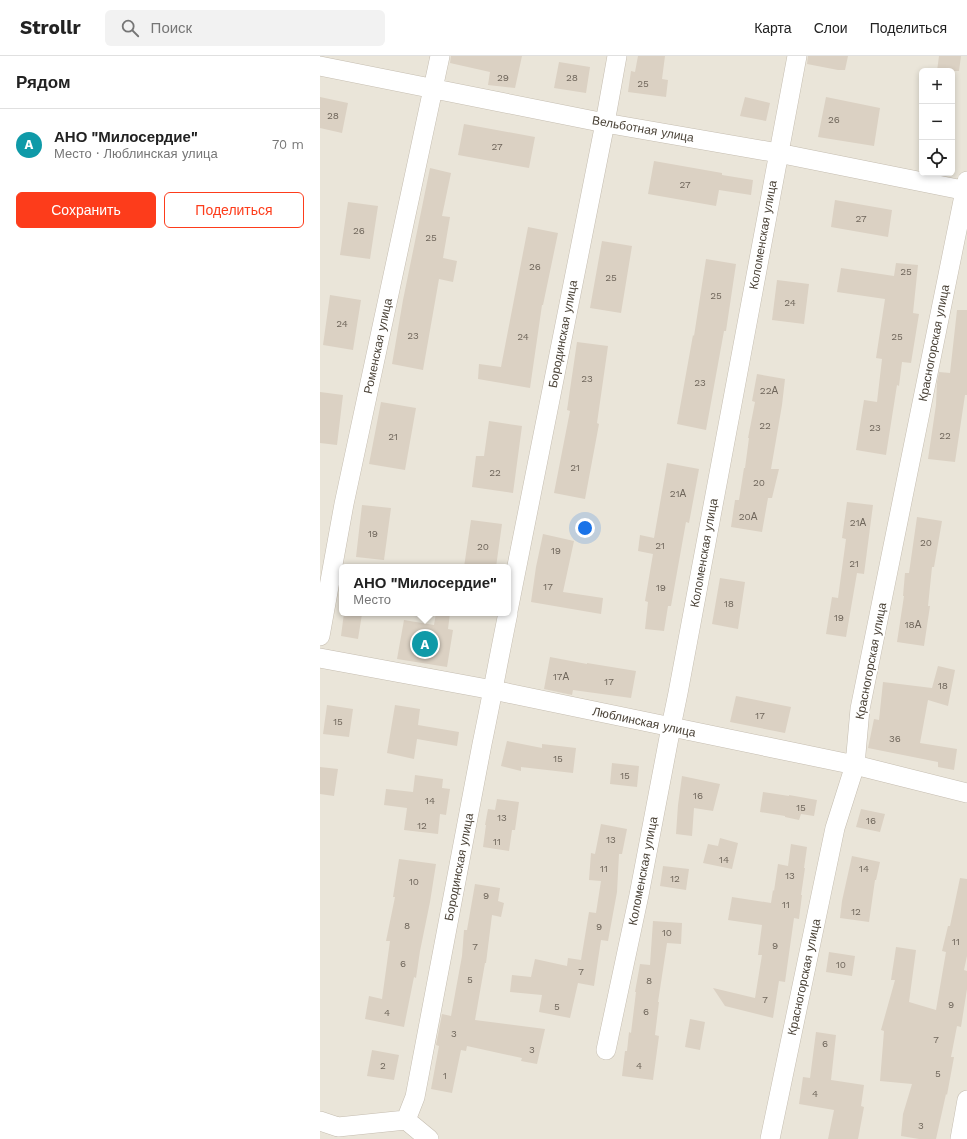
<!DOCTYPE html>
<html lang="ru">
<head>
<meta charset="utf-8">
<style>
  body { margin:0; font-family:"Work Sans",sans-serif; background:#f2f2f2; color:#222 }
  .controls { position:absolute; right:12px; top:12px; display:grid; overflow:hidden; border-radius:6px; box-shadow:0 2px 6px #0003 }
  .controls button { width:36px; height:36px; display:grid; place-items:center; padding:0; border:0; border-bottom:1px solid #e0e0e0; background:#fff; color:#222; font:20px sans-serif }
  .you { position:absolute; left:265px; top:472px; width:14px; height:14px; margin:-10px; border:3px solid #fff; border-radius:50%; background:#1a73e8; box-shadow:0 0 0 6px #1a73e833 }
  .badge { display:grid; place-items:center; width:26px; height:26px; border-radius:50%; background:#fd3c1b; color:#fff; font-size:13px; font-weight:700 }
  .pin { position:absolute; translate:-50% -50%; border:2px solid #fff; box-shadow:0 1px 4px #0006 }
  .popup { position:absolute; left:19px; top:508px; width:172px; height:52px; box-sizing:border-box; display:grid; place-content:center; border-radius:6px; background:#fff; filter:drop-shadow(0 1px 3px #0005); font-size:13px; white-space:nowrap; color:#767676 }
  .popup b { font-size:15px; color:#222 }
  .popup::after { content:''; position:absolute; left:50%; top:100%; margin-left:-8px; border:8px solid transparent; border-top-color:#fff }
  .list { margin:0; padding:0; list-style:none }
  h2 { display:flex; justify-content:space-between; align-items:center; height:52px; margin:0; padding:0 16px; font-size:17px }
  h2 small { font-size:13px; font-weight:400; color:#767676 }
  .list li { display:grid; grid-template-columns:26px 1fr auto; gap:12px; align-items:center; box-sizing:border-box; height:72px; padding:0 16px; border-top:1px solid #e0e0e0 }
  .list b { display:block; font-size:15px; white-space:nowrap }
  .list p { margin:0; font-size:13px; white-space:nowrap; color:#767676 }
  .list em { font-size:13px; font-style:normal; color:#767676 }
  .actions { display:flex; gap:8px; padding:12px 16px }
  .actions a { flex:1; padding:9px 0; border:1px solid #fd3c1b; border-radius:6px; text-align:center; font-size:14px; color:#fd3c1b }
  .actions .main { background:#fd3c1b; color:#fff }
  .icon { flex:none; width:22px; height:22px; fill:none; stroke:currentColor; stroke-width:2; stroke-linecap:round; stroke-linejoin:round }
  .map { position:relative; flex:none; width:647px; height:1083px; overflow:hidden }
  header { display:flex; align-items:center; gap:24px; box-sizing:border-box; height:56px; padding:0 20px; background:#fff; border-bottom:1px solid #e0e0e0 }
  header strong { font-size:19px }
  nav { display:flex; gap:22px; margin-inline-start:auto; font-size:14px }
  .search { width:280px; height:36px; background:#f2f2f2; display:flex; align-items:center; gap:10px; box-sizing:border-box; padding:0 14px; border-radius:6px; color:#767676; font-size:15px }
  main { display:flex }
  aside { flex:1; background:#fff }
  .map>svg:first-child { display:block }
  .residential { fill:#eae5d9; fill-rule:evenodd }
  .building { fill:#dbd1c3 }
  .lines { fill:none; stroke-linecap:round; stroke-linejoin:round }
  .minor-casing { stroke:#c5bdb0; stroke-width:20 }
  .minor { stroke:#fff; stroke-width:19 }
  .labels { text-anchor:middle; stroke-width:4; stroke-linejoin:round; paint-order:stroke }
  .number-label { font-size:10px; fill:#6f665b }
  .street-label { font-size:12px; fill:#4b4338; stroke:#fff }
</style>
</head>
<body>
<header>
<strong>Strollr</strong>
<div class="search"><svg class="icon" aria-label="search" viewBox="0 0 24 24"><circle cx="10" cy="10" r="6"/><path d="M15 15l6 6"/></svg>Поиск</div>
<nav><a>Карта</a><a>Слои</a><a>Поделиться</a></nav>
</header>
<main>
<aside>
<h2>Рядом<small></small></h2>
<ul class="list">
<li><span class="badge" style="background:#0f9aa8">A</span><div><b>АНО &quot;Милосердие&quot;</b><p>Место · Люблинская улица</p></div><em>70 m</em></li>
</ul>
<div class="actions"><a class="main">Сохранить</a><a>Поделиться</a></div>
</aside>
<div class="map">
<svg width="647" height="1083" viewBox="0 0 647 1083">
  <rect width="100%" height="100%" fill="#f6f3eb"/>
  <!-- residential -->
  <path class="residential" d="M 0,0 L 647,0 L 647,1083 L 0,1083 ZM 602,15 L 632,15 L 632,117 L 602,117 ZM 22,511 L 188,511 L 188,557 L 22,557 Z"/>
  <!-- building -->
  <path class="building" d="M 131,0 L 202,0 L 195,32 L 168,29 L 170,16 L 130,7 Z
    M 318,0 L 345,0 L 342,23 L 348,24 L 346,41 L 308,36 L 311,15 L 315,16 Z
    M 488,0 L 528,0 L 525,14 L 518,14 L 487,8 Z
    M 619,0 L 641,0 L 639,15 L 617,15 Z
    M 239,6 L 270,11 L 266,37 L 234,32 Z
    M 0,41 L 28,47 L 22,77 L 0,72 Z
    M 425,41 L 450,47 L 446,65 L 420,60 Z
    M 506,41 L 560,52 L 554,90 L 498,81 Z
    M 144,68 L 215,81 L 209,112 L 138,99 Z
    M 334,105 L 402,117 L 402,119 L 433,124 L 431,139 L 399,134 L 396,150 L 328,138 Z
    M 110,112 L 131,117 L 122,160 L 130,161 L 123,202 L 137,205 L 133,226 L 119,223 L 103,314 L 72,308 L 83,244 Z
    M 515,144 L 572,154 L 568,181 L 511,171 Z
    M 28,146 L 58,150 L 50,203 L 20,199 Z
    M 208,171 L 238,177 L 223,249 L 222,249 L 210,332 L 158,323 L 159,308 L 181,311 Z
    M 282,185 L 312,190 L 301,257 L 270,252 Z
    M 386,203 L 416,208 L 406,275 L 404,275 L 386,374 L 357,368 L 373,279 L 374,280 Z
    M 576,207 L 598,209 L 593,257 L 599,258 L 591,307 L 582,306 L 579,330 L 577,329 L 566,399 L 536,394 L 544,344 L 557,346 L 562,303 L 556,302 L 565,243 L 517,236 L 521,212 L 574,220 Z
    M 457,224 L 489,228 L 484,268 L 452,264 Z
    M 10,239 L 41,244 L 33,294 L 3,289 Z
    M 637,254 L 647,254 L 647,339 L 645,339 L 635,406 L 608,403 L 616,349 L 617,326 L 619,316 L 630,317 Z
    M 257,286 L 288,290 L 277,367 L 279,368 L 265,443 L 234,437 L 250,355 L 247,354 Z
    M 437,318 L 465,323 L 462,349 L 451,413 L 459,413 L 452,442 L 448,442 L 442,476 L 411,471 L 415,444 L 419,444 L 424,412 L 425,412 L 429,382 L 428,382 L 435,346 L 432,345 Z
    M 0,336 L 23,339 L 17,389 L 0,387 Z
    M 61,346 L 96,352 L 85,414 L 49,408 Z
    M 169,365 L 202,370 L 193,437 L 152,431 L 156,400 L 164,400 Z
    M 347,407 L 379,413 L 369,467 L 366,466 L 351,550 L 348,550 L 344,575 L 325,573 L 328,546 L 325,545 L 333,498 L 318,495 L 320,479 L 334,482 Z
    M 527,446 L 553,449 L 544,518 L 537,517 L 526,581 L 506,578 L 512,541 L 518,542 L 526,483 L 522,482 Z
    M 42,449 L 71,452 L 64,504 L 36,501 Z
    M 597,461 L 622,465 L 614,511 L 612,511 L 608,550 L 610,550 L 604,590 L 577,586 L 584,540 L 583,540 L 585,517 L 589,517 Z
    M 151,464 L 182,468 L 176,511 L 144,511 Z
    M 223,478 L 254,485 L 243,536 L 283,542 L 281,558 L 211,546 L 216,511 Z
    M 400,522 L 425,526 L 418,573 L 392,568 Z
    M 24,557 L 42,558 L 38,583 L 21,580 Z
    M 116,557 L 130,557 L 128,573 L 133,574 L 127,611 L 77,603 L 84,564 L 114,569 Z
    M 230,601 L 267,608 L 267,607 L 316,615 L 311,642 L 253,634 L 252,639 L 224,633 Z
    M 618,610 L 635,614 L 628,650 L 608,644 L 600,687 L 637,693 L 634,714 L 618,711 L 618,706 L 548,692 L 554,663 L 559,664 L 563,626 L 612,632 Z
    M 416,640 L 471,651 L 465,677 L 410,666 Z
    M 7,649 L 33,653 L 29,681 L 3,678 Z
    M 75,649 L 100,653 L 98,669 L 139,676 L 137,690 L 97,683 L 94,703 L 67,697 Z
    M 187,685 L 222,692 L 222,688 L 256,692 L 253,717 L 201,711 L 201,715 L 181,710 Z
    M 292,707 L 319,710 L 317,731 L 290,728 Z
    M 0,711 L 18,713 L 14,740 L 0,738 Z
    M 95,719 L 123,723 L 122,732 L 130,733 L 126,759 L 120,758 L 118,778 L 84,774 L 87,752 L 64,749 L 66,733 L 93,736 Z
    M 362,720 L 400,728 L 393,755 L 374,752 L 372,780 L 356,778 L 358,749 Z
    M 443,736 L 469,740 L 469,739 L 497,744 L 494,760 L 481,758 L 479,764 L 465,761 L 465,760 L 440,756 Z
    M 177,743 L 199,746 L 195,774 L 192,774 L 189,795 L 163,791 L 166,769 L 165,769 L 168,753 L 175,754 Z
    M 541,753 L 565,758 L 560,776 L 536,771 Z
    M 281,768 L 307,773 L 302,798 L 299,798 L 297,836 L 288,885 L 281,884 L 274,930 L 258,927 L 250,962 L 219,956 L 222,939 L 190,936 L 192,919 L 211,921 L 215,903 L 247,910 L 248,902 L 261,904 L 269,856 L 276,857 L 281,825 L 269,824 L 271,797 L 275,798 Z
    M 400,782 L 418,787 L 412,813 L 383,807 L 388,788 L 398,790 Z
    M 471,788 L 487,791 L 484,812 L 485,812 L 481,839 L 482,839 L 479,863 L 474,862 L 465,926 L 459,925 L 453,962 L 405,950 L 393,932 L 435,942 L 442,899 L 438,899 L 442,869 L 408,864 L 412,841 L 451,847 L 453,834 L 454,835 L 458,808 L 468,810 Z
    M 532,800 L 560,806 L 556,824 L 555,824 L 549,866 L 520,862 L 522,845 Z
    M 79,803 L 116,808 L 110,846 L 100,895 L 96,922 L 94,921 L 84,971 L 45,963 L 49,940 L 62,943 L 70,885 L 66,885 L 75,841 L 73,841 Z
    M 343,810 L 369,813 L 366,834 L 340,830 Z
    M 640,822 L 647,823 L 647,900 L 644,914 L 647,915 L 647,933 L 641,971 L 637,970 L 631,1001 L 634,1001 L 627,1039 L 626,1038 L 616,1083 L 599,1083 L 581,1080 L 583,1058 L 592,1028 L 560,1025 L 564,975 L 561,974 L 575,924 L 571,924 L 576,891 L 596,894 L 589,946 L 616,954 L 626,896 L 622,895 L 628,870 L 630,870 Z
    M 155,828 L 180,832 L 178,845 L 184,847 L 181,861 L 172,859 L 166,907 L 165,907 L 155,964 L 225,973 L 217,1008 L 201,1005 L 202,1002 L 147,990 L 146,995 L 141,994 L 132,1037 L 111,1033 L 119,990 L 116,989 L 122,958 L 131,960 L 142,900 L 144,874 L 147,874 Z
    M 333,865 L 362,867 L 361,888 L 347,887 L 338,946 L 339,946 L 335,979 L 339,980 L 333,1024 L 302,1020 L 305,995 L 307,995 L 309,976 L 311,977 L 316,936 L 315,936 L 320,908 L 330,909 Z
    M 509,896 L 535,900 L 532,920 L 506,916 Z
    M 370,963 L 385,966 L 380,994 L 365,991 Z
    M 496,976 L 516,979 L 511,1024 L 544,1029 L 541,1050 L 544,1051 L 538,1083 L 508,1083 L 514,1054 L 479,1048 L 483,1021 L 490,1022 Z
    M 52,994 L 79,999 L 74,1024 L 47,1020 Z"/>
  <g class="lines">
    <defs>
      <path id="minor" d="M 0,10 L 285,67 L 458,97 L 647,135
        M 188,555 L 285,67 L 297,0
        M 0,580 L 24,448 L 120,0
        M 0,602 L 173,634 L 535,709 L 647,737
        M 286,994 L 319,839 L 351,671 L 358,637 L 477,0
        M 86,1064 L 95,1041 L 162,688 C 171,645 179,601 188,557
        M 0,1065 L 18,1071 L 86,1064 L 109,1083
        M 450,1083 L 515,772 L 535,709 L 540,653 L 647,125
        M 640,1083 L 647,1044"/>
    </defs>
    <!-- minor casing -->
    <use href="#minor" class="minor-casing"/>
    <!-- minor -->
    <use href="#minor" class="minor"/>
  </g>
  <g class="labels">
    <!-- number labels -->
    <g class="number-label">
      <text x="183" y="25">29</text>
      <text x="252" y="25">28</text>
      <text x="323" y="31">25</text>
      <text x="13" y="63">28</text>
      <text x="514" y="67">26</text>
      <text x="177" y="94">27</text>
      <text x="365" y="132">27</text>
      <text x="541" y="166">27</text>
      <text x="39" y="178">26</text>
      <text x="111" y="185">25</text>
      <text x="215" y="214">26</text>
      <text x="586" y="219">25</text>
      <text x="291" y="225">25</text>
      <text x="396" y="243">25</text>
      <text x="470" y="250">24</text>
      <text x="22" y="271">24</text>
      <text x="93" y="283">23</text>
      <text x="203" y="284">24</text>
      <text x="577" y="284">25</text>
      <text x="267" y="326">23</text>
      <text x="380" y="330">23</text>
      <text x="449" y="338">22А</text>
      <text x="445" y="373">22</text>
      <text x="555" y="375">23</text>
      <text x="625" y="383">22</text>
      <text x="73" y="384">21</text>
      <text x="255" y="415">21</text>
      <text x="175" y="420">22</text>
      <text x="439" y="430">20</text>
      <text x="358" y="441">21А</text>
      <text x="428" y="464">20А</text>
      <text x="538" y="470">21А</text>
      <text x="53" y="481">19</text>
      <text x="606" y="490">20</text>
      <text x="340" y="493">21</text>
      <text x="163" y="494">20</text>
      <text x="236" y="498">19</text>
      <text x="534" y="511">21</text>
      <text x="228" y="534">17</text>
      <text x="341" y="535">19</text>
      <text x="409" y="551">18</text>
      <text x="519" y="565">19</text>
      <text x="593" y="572">18А</text>
      <text x="241" y="624">17А</text>
      <text x="289" y="629">17</text>
      <text x="623" y="633">18</text>
      <text x="440" y="663">17</text>
      <text x="18" y="669">15</text>
      <text x="575" y="686">36</text>
      <text x="238" y="706">15</text>
      <text x="305" y="723">15</text>
      <text x="378" y="743">16</text>
      <text x="110" y="748">14</text>
      <text x="481" y="755">15</text>
      <text x="182" y="765">13</text>
      <text x="551" y="768">16</text>
      <text x="102" y="773">12</text>
      <text x="291" y="787">13</text>
      <text x="177" y="789">11</text>
      <text x="404" y="807">14</text>
      <text x="284" y="816">11</text>
      <text x="544" y="816">14</text>
      <text x="470" y="823">13</text>
      <text x="355" y="826">12</text>
      <text x="94" y="829">10</text>
      <text x="166" y="843">9</text>
      <text x="466" y="852">11</text>
      <text x="536" y="859">12</text>
      <text x="87" y="873">8</text>
      <text x="279" y="874">9</text>
      <text x="347" y="880">10</text>
      <text x="636" y="889">11</text>
      <text x="455" y="893">9</text>
      <text x="155" y="894">7</text>
      <text x="83" y="911">6</text>
      <text x="521" y="912">10</text>
      <text x="261" y="919">7</text>
      <text x="150" y="927">5</text>
      <text x="329" y="928">8</text>
      <text x="445" y="947">7</text>
      <text x="631" y="952">9</text>
      <text x="237" y="954">5</text>
      <text x="326" y="959">6</text>
      <text x="67" y="960">4</text>
      <text x="134" y="981">3</text>
      <text x="616" y="987">7</text>
      <text x="505" y="991">6</text>
      <text x="212" y="997">3</text>
      <text x="63" y="1013">2</text>
      <text x="319" y="1013">4</text>
      <text x="618" y="1021">5</text>
      <text x="125" y="1023">1</text>
      <text x="495" y="1041">4</text>
      <text x="601" y="1073">3</text>
    </g>
    <!-- street labels -->
    <g class="street-label">
      <text transform="translate(323 73) rotate(10)" y="4">Вельботная улица</text>
      <text transform="translate(443 179) rotate(-80)" y="4">Коломенская улица</text>
      <text transform="translate(243 278) rotate(-79)" y="4">Бородинская улица</text>
      <text transform="translate(614 287) rotate(-79)" y="4">Красногорская улица</text>
      <text transform="translate(58 290) rotate(-78)" y="4">Роменская улица</text>
      <text transform="translate(384 497) rotate(-80)" y="4">Коломенская улица</text>
      <text transform="translate(551 605) rotate(-79)" y="4">Красногорская улица</text>
      <text transform="translate(324 666) rotate(12)" y="4">Люблинская улица</text>
      <text transform="translate(139 811) rotate(-79)" y="4">Бородинская улица</text>
      <text transform="translate(323 815) rotate(-79)" y="4">Коломенская улица</text>
      <text transform="translate(484 921) rotate(-78)" y="4">Красногорская улица</text>
    </g>
  </g>
</svg>
<div class="controls">
<button>+</button>
<button>−</button>
<button><svg class="icon" aria-label="locate" viewBox="0 0 24 24"><circle cx="12" cy="12" r="6"/><path d="M12 2v4M12 18v4M2 12h4M18 12h4"/></svg></button>
</div>
<div class="you"></div>
<div class="pin badge" style="left:105px;top:588px;background:#0f9aa8">A</div>
<div class="popup"><b>АНО &quot;Милосердие&quot;</b>Место</div>
</div>
</main>
</body>
</html>
